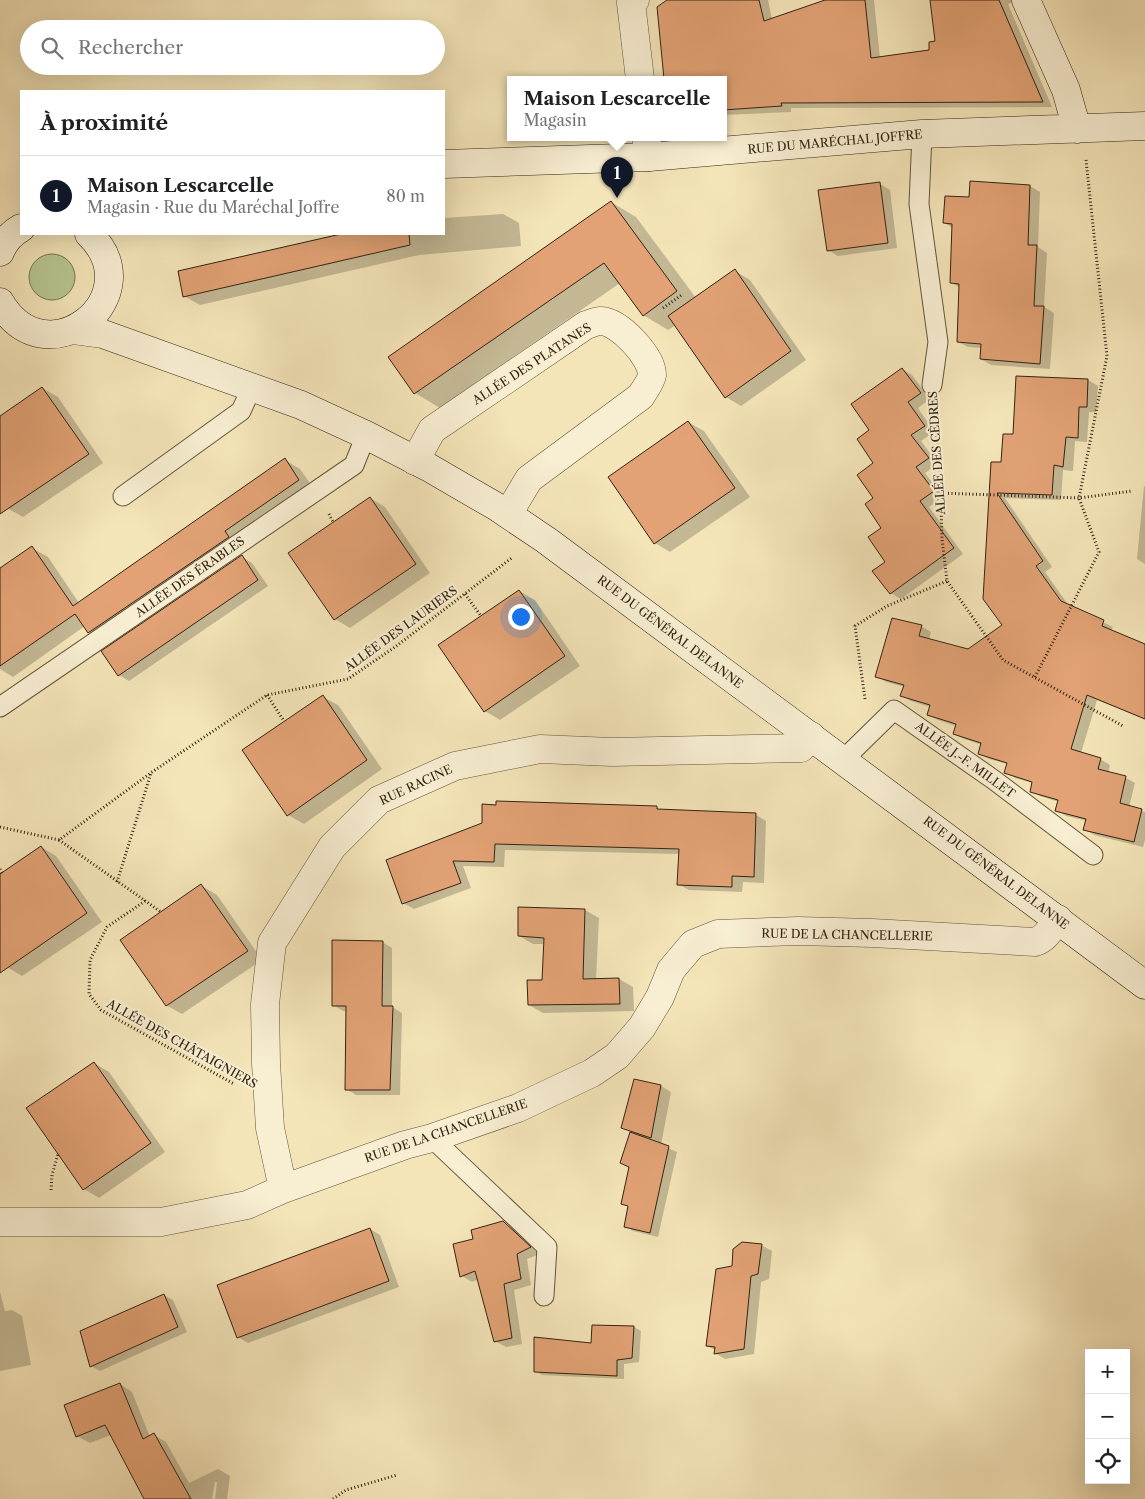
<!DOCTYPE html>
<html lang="fr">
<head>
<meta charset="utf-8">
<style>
  body { margin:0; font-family:"Libre Caslon Text",serif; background:#f2f2f2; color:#202124 }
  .controls { position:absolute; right:15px; bottom:15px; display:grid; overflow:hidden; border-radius:0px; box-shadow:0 5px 20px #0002 }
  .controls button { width:45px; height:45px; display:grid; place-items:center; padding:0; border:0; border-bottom:1px solid #e0e0e0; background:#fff; color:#202124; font:25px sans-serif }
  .you { position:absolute; left:520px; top:616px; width:18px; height:18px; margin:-12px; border:4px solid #fff; border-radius:50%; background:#1a73e8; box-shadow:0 0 0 8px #1a73e833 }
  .badge { display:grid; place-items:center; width:32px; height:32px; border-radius:50%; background:#111827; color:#fff; font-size:16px; font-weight:700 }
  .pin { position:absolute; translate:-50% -41px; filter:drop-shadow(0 1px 2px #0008) }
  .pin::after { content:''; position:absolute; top:26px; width:18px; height:15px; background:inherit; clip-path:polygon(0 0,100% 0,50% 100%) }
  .popup { position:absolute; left:507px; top:76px; width:220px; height:65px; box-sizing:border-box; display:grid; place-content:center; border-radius:0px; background:#fff; filter:drop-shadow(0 1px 4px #0005); font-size:16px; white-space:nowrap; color:#757577 }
  .popup b { font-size:19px; color:#202124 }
  .popup::after { content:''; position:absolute; left:50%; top:100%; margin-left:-10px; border:10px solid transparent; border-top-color:#fff }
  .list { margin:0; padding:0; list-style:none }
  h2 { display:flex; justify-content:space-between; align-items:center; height:65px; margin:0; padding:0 20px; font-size:21px }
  h2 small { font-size:16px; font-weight:400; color:#757577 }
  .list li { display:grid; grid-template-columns:32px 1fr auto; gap:15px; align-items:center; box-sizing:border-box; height:80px; padding:0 20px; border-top:1px solid #e0e0e0 }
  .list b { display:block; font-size:19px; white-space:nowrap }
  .list p { margin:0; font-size:16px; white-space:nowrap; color:#757577 }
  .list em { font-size:16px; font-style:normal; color:#757577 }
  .icon { flex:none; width:28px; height:28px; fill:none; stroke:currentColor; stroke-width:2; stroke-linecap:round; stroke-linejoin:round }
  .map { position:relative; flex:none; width:1145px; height:1499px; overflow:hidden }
  .search { position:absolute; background:#fff; box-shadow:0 5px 20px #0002; left:20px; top:20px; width:425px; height:55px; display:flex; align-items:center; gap:12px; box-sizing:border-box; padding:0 18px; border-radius:28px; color:#757577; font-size:19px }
  .panel { position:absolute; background:#fff; box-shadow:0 5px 20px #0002; left:20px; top:90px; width:425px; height:145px; border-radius:0px }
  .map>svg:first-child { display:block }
  .green { fill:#b7c692; stroke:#747452 }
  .shadow { fill:#0003 }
  .building { fill:#e2a275; stroke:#322311 }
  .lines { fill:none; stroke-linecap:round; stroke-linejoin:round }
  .lane-casing { stroke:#62543b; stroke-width:21 }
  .street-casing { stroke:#62543b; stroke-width:29 }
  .secondary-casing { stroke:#322311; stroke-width:29 }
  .path { stroke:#322311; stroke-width:3; stroke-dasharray:1 2.5; stroke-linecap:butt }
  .lane { stroke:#f8eed2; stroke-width:19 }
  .street { stroke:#f8eed2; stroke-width:28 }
  .secondary { stroke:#f8eed2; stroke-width:28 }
  .labels { text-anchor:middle; stroke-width:4.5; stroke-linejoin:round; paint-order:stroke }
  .street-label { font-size:12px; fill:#322311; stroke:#f8eed2 }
</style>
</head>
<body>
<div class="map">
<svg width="1145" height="1499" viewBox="0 0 1145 1499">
  <rect width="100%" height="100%" fill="#f4e5b9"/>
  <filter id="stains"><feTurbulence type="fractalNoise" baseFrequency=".004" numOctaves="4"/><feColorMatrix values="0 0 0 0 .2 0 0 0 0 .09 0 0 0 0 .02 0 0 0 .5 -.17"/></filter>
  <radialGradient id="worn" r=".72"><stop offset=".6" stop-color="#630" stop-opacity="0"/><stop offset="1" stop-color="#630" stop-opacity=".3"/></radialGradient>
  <!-- green -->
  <path class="green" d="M29 277a23 23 0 1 1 46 0a23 23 0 1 1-46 0Z"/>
  <!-- shadow -->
  <path class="shadow" d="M 669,0 L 768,0 L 772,19 L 827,0 L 874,0 L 880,58 L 931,51 L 937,42 L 931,0 L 1020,0 L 1008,4 L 1052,107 L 791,108 L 791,112 L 723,115 L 723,79 L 666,79 L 658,8 Z
    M 880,184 L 890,190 L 897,248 L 838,256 L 828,250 Z
    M 1030,186 L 1040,192 L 1038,247 L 1047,253 L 1044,307 L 1054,313 L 1050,369 L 991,365 L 981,359 L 982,348 L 968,347 L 958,342 L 960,288 L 951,282 L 953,228 L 944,223 L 970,198 Z
    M 611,202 L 636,217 L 696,298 L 735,271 L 750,280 L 806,360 L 741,406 L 726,397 L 676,325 L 668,330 L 643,315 L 620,283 L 440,408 L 415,393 L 390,358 Z
    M 503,214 L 519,223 L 521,246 L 419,255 L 200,305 L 184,296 L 180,271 L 347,234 L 444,234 L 444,218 Z
    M 902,369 L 912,375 L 930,399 L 918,408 L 934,432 L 921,441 L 938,464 L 925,473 L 943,497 L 929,507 L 963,554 L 901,599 L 891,593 L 883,529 L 875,498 L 875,463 L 871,430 Z
    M 1017,378 L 1088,380 L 1098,386 L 1096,412 L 1089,412 L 1087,442 L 1075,441 L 1073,471 L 1063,470 L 1061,500 L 1005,498 L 1052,567 L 1045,572 L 1069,606 L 1113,627 L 1111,631 L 1145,645 L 1145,719 L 1097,700 L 1081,753 L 1100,759 L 1110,765 L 1108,773 L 1126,778 L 1135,783 L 1129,807 L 1145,812 L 1145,840 L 1143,847 L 1094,835 L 1085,829 L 1087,821 L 1066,816 L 1056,810 L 1059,802 L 1040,796 L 1031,791 L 1033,783 L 1015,778 L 1006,772 L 1008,764 L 989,759 L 979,753 L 982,745 L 964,739 L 954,734 L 956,726 L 938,720 L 928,715 L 930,707 L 911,701 L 902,696 L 905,687 L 886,682 L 877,676 L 921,626 L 931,632 L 929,640 L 968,650 L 1004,626 L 992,463 L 1002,464 L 1014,435 Z
    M 42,388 L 58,397 L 103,463 L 23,517 L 7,508 L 0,498 L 0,417 Z
    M 688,422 L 704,431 L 750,497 L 670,552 L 655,543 Z
    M 285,460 L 300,469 L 314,489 L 105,641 L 89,632 L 85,626 L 13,677 L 0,669 L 0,570 L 32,548 L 48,557 L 79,603 Z
    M 1144,486 L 1145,487 L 1145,564 L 1137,559 Z
    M 370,498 L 385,507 L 430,573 L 350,628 L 335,619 Z
    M 242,557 L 252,563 L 268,586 L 129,681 L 119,675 L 103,652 Z
    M 519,591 L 535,600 L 580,666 L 500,720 L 485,711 Z
    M 323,697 L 338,705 L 382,769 L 304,824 L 288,815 Z
    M 657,808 L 662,811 L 756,815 L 766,821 L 764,883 L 743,882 L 742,892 L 689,890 L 678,884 L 680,854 L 505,850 L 504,867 L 463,866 L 471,888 L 414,909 L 403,903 L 388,861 Z
    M 41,847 L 56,856 L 102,922 L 22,976 L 7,967 L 0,957 L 0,876 Z
    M 202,886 L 217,895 L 262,960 L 182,1014 L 166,1005 Z
    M 585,910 L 599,918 L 596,980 L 619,979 L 633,987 L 634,1011 L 543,1013 L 529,1005 L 544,981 L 545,944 L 533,944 L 519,936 Z
    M 382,942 L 392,948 L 392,1007 L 402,1013 L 400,1095 L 356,1095 L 346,1089 L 347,1011 L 343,1011 L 333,1005 Z
    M 94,1063 L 109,1072 L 165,1152 L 99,1198 L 84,1189 Z
    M 635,1081 L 661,1086 L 671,1092 L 661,1145 L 677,1152 L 658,1237 L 633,1231 L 625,1226 L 629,1207 L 622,1204 L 630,1168 L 631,1132 L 622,1127 Z
    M 503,1223 L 514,1229 L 540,1254 L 527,1259 L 531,1285 L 514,1290 L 522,1344 L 506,1347 L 495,1341 L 479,1279 L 472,1282 L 462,1276 L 474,1240 Z
    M 370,1229 L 380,1235 L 399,1287 L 248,1343 L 238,1337 Z
    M 761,1245 L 772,1251 L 769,1279 L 761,1282 L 754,1354 L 725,1359 L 715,1353 L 715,1350 L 707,1346 L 733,1267 Z
    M 0,1292 L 5,1311 L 12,1310 L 22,1316 L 31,1365 L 0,1371 Z
    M 164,1295 L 173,1300 L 187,1332 L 100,1371 L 91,1366 Z
    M 634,1327 L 641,1331 L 639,1362 L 624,1364 L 624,1379 L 542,1375 L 535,1371 Z
    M 120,1384 L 132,1392 L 150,1437 L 154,1435 L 166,1442 L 189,1483 L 218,1469 L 230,1476 L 227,1499 L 215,1499 L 217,1482 L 215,1482 L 212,1499 L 146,1499 L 111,1435 L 90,1443 L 77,1436 Z"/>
  <!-- building -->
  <path class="building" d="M 667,0 L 759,0 L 764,21 L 825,0 L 865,0 L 871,58 L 929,50 L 929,42 L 935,41 L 930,0 L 999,0 L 1043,102 L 781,103 L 782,106 L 723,110 L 723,79 L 664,79 L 657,7 Z
    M 970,181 L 1030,185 L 1028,245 L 1037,245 L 1034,306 L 1044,306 L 1040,364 L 980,359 L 981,344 L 957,342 L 959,284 L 950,283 L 952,224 L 943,223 L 945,196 L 969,197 Z
    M 880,182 L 888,243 L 827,251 L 818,190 Z
    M 611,201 L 677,291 L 643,316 L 604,263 L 414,394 L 388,357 Z
    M 341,234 L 409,234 L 410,245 L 183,297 L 178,271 Z
    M 735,269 L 791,351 L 725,398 L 668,316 Z
    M 902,368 L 921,393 L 908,402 L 925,426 L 911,435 L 929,458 L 916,467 L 934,491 L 920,501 L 954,548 L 890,594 L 872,571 L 885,562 L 868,537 L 881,528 L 865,504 L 873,498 L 857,475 L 873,463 L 857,439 L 869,430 L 851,404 Z
    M 1016,376 L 1088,379 L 1087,407 L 1079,407 L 1078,438 L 1066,437 L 1063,467 L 1054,465 L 1052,495 L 997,493 L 1043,561 L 1036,566 L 1061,601 L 1104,620 L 1102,626 L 1145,644 L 1145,719 L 1087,695 L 1071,749 L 1101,758 L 1098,769 L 1126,776 L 1120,803 L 1142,809 L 1134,842 L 1083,830 L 1086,819 L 1055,811 L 1058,800 L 1030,792 L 1032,782 L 1004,773 L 1007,763 L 978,754 L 981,743 L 953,734 L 956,724 L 927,715 L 930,705 L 900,696 L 904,685 L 875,677 L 892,618 L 922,625 L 919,636 L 968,649 L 1002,625 L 983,599 L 991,462 L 1001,462 L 1003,434 L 1013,434 Z
    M 42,387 L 89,454 L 0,514 L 0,416 Z
    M 688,421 L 735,488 L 654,544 L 608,477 Z
    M 285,458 L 299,480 L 225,531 L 229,537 L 88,633 L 75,614 L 0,666 L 0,568 L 32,546 L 73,606 Z
    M 370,497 L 416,564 L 334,620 L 288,553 Z
    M 242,555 L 258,580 L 118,676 L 101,651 Z
    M 519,590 L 565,656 L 484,712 L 438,645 Z
    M 323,695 L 367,760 L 287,816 L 242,750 Z
    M 496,801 L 657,806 L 657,809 L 756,813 L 754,877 L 732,876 L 732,887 L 677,885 L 679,849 L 495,844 L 494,862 L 453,861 L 461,883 L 402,904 L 386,860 L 482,823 L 482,804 L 496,805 Z
    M 41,846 L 87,913 L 0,973 L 0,874 Z
    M 201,884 L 248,951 L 166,1006 L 120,940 Z
    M 518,907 L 585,909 L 583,979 L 619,978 L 620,1004 L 528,1005 L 527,980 L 542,980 L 544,938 L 518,936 Z
    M 332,940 L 383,941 L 382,1006 L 393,1006 L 390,1090 L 345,1090 L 346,1006 L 332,1006 Z
    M 94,1062 L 151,1143 L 83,1190 L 26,1108 Z
    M 634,1079 L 661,1085 L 651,1138 L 621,1128 Z
    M 630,1132 L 669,1146 L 650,1233 L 624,1227 L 628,1206 L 621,1204 L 629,1167 L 620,1163 Z
    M 503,1221 L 531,1247 L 517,1254 L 521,1279 L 504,1284 L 512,1338 L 494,1342 L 475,1271 L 460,1277 L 453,1244 L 473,1239 L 471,1230 Z
    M 370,1228 L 389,1281 L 237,1338 L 217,1285 Z
    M 742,1242 L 762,1244 L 758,1274 L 751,1276 L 744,1349 L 714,1354 L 715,1347 L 706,1346 L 716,1269 L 732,1266 L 733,1249 Z
    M 164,1294 L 178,1327 L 90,1367 L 80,1331 Z
    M 592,1325 L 634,1326 L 632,1358 L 617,1360 L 617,1376 L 534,1372 L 534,1337 L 591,1343 Z
    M 120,1383 L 143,1439 L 154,1433 L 191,1499 L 144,1499 L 105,1425 L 76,1437 L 64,1405 Z"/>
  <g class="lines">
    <defs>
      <path id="lane" d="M 922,134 L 919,204 L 938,342 L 932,385
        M 123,496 L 241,411 L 252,387
        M 0,707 L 354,465 L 366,435
        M 843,760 L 894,710 L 994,780 L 1093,855
        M 432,1138 L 547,1247 L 544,1296"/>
      <path id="street" d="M 635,0 L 631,3 L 640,79
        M 646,137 L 649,157
        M 415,461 L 432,430 L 586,325 C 591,324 597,320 601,321 C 620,322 652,357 652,375 C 651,382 644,390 641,396 L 529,479 L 508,514
        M 283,1189 L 270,1128 L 266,1063 L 265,1004 L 272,943 L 332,847 L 379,800 L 455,766 L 540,749 L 612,752 L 801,748 L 811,736
        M 0,1222 L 161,1222 L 247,1205 L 283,1189 L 405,1145 L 432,1138 L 518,1108 L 592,1073 L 617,1056 L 642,1027 L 660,997 L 671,970 L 693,944 L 718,934 L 798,931 L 872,933 L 1035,942 C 1046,939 1051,928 1058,919"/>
      <path id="secondary" d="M 1026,0 L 1066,90 L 1077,129
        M 444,164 L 649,157 L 922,134 L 1145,126
        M 0,252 C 4,242 12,233 21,228
        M 0,302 C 47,382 153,296 89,234
        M 73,330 L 103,334 L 301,405 L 366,435 L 428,467 L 497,507 L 546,540 L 1145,985"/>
    </defs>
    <!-- lane casing -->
    <use href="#lane" class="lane-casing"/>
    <!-- street casing -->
    <use href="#street" class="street-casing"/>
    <!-- secondary casing -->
    <use href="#secondary" class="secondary-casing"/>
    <!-- path -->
    <path class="path" d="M 663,308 L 683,294
      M 934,411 L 940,473 L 942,539 L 947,581 L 1003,660 L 1123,726
      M 941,493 L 1079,498 L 1132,491
      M 329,514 L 333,522
      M 465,594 L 481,616
      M 1035,677 L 1099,552 L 1079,498 L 1107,356 L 1086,160
      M 267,695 L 284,721
      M 865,699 L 855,626 L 887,606 L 947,581
      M 0,827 L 59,840 L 152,772 L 267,695 L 348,679 L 395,647 L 513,557
      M 59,840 L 161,912
      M 0,869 L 2,873
      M 117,882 L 151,773
      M 145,901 L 107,927 L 90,960 L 89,994 L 101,1010 L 234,1084
      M 51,1190 L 52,1175 L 58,1154
      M 333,1499 L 346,1490 L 397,1475"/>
    <!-- lane -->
    <use href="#lane" class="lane"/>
    <!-- street -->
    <use href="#street" class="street"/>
    <!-- secondary -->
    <use href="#secondary" class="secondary"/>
  </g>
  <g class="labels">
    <!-- street labels -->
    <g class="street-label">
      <text transform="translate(835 142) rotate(-5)" y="4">RUE DU MARÉCHAL JOFFRE</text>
      <text transform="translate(532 364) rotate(-33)" y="4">ALLÉE DES PLATANES</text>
      <text transform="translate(937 453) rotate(-94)" y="4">ALLÉE DES CÈDRES</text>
      <text transform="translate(190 577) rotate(-35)" y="4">ALLÉE DES ÉRABLES</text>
      <text transform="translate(401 629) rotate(-36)" y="4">ALLÉE DES LAURIERS</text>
      <text transform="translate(670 632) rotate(37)" y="4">RUE DU GÉNÉRAL DELANNE</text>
      <text transform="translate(965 760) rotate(36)" y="4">ALLÉE J.-F. MILLET</text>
      <text transform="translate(416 785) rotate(-25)" y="4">RUE RACINE</text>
      <text transform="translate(996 873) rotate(37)" y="4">RUE DU GÉNÉRAL DELANNE</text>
      <text transform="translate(847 935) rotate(1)" y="4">RUE DE LA CHANCELLERIE</text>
      <text transform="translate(182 1044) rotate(29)" y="4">ALLÉE DES CHÂTAIGNIERS</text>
      <text transform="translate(446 1131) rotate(-19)" y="4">RUE DE LA CHANCELLERIE</text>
    </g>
  </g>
  <rect width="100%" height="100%" filter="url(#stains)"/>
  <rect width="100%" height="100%" fill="url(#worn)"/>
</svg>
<div class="controls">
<button>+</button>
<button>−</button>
<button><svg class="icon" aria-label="locate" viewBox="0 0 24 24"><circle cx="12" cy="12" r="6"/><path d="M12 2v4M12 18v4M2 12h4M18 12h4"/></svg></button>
</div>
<div class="you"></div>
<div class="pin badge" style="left:617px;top:198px">1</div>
<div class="popup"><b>Maison Lescarcelle</b>Magasin</div>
<div class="search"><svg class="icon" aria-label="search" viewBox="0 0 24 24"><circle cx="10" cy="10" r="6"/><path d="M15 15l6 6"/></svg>Rechercher</div>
<section class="panel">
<h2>À proximité<small></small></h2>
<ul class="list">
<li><span class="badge">1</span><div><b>Maison Lescarcelle</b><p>Magasin · Rue du Maréchal Joffre</p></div><em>80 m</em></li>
</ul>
</section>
</div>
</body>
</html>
